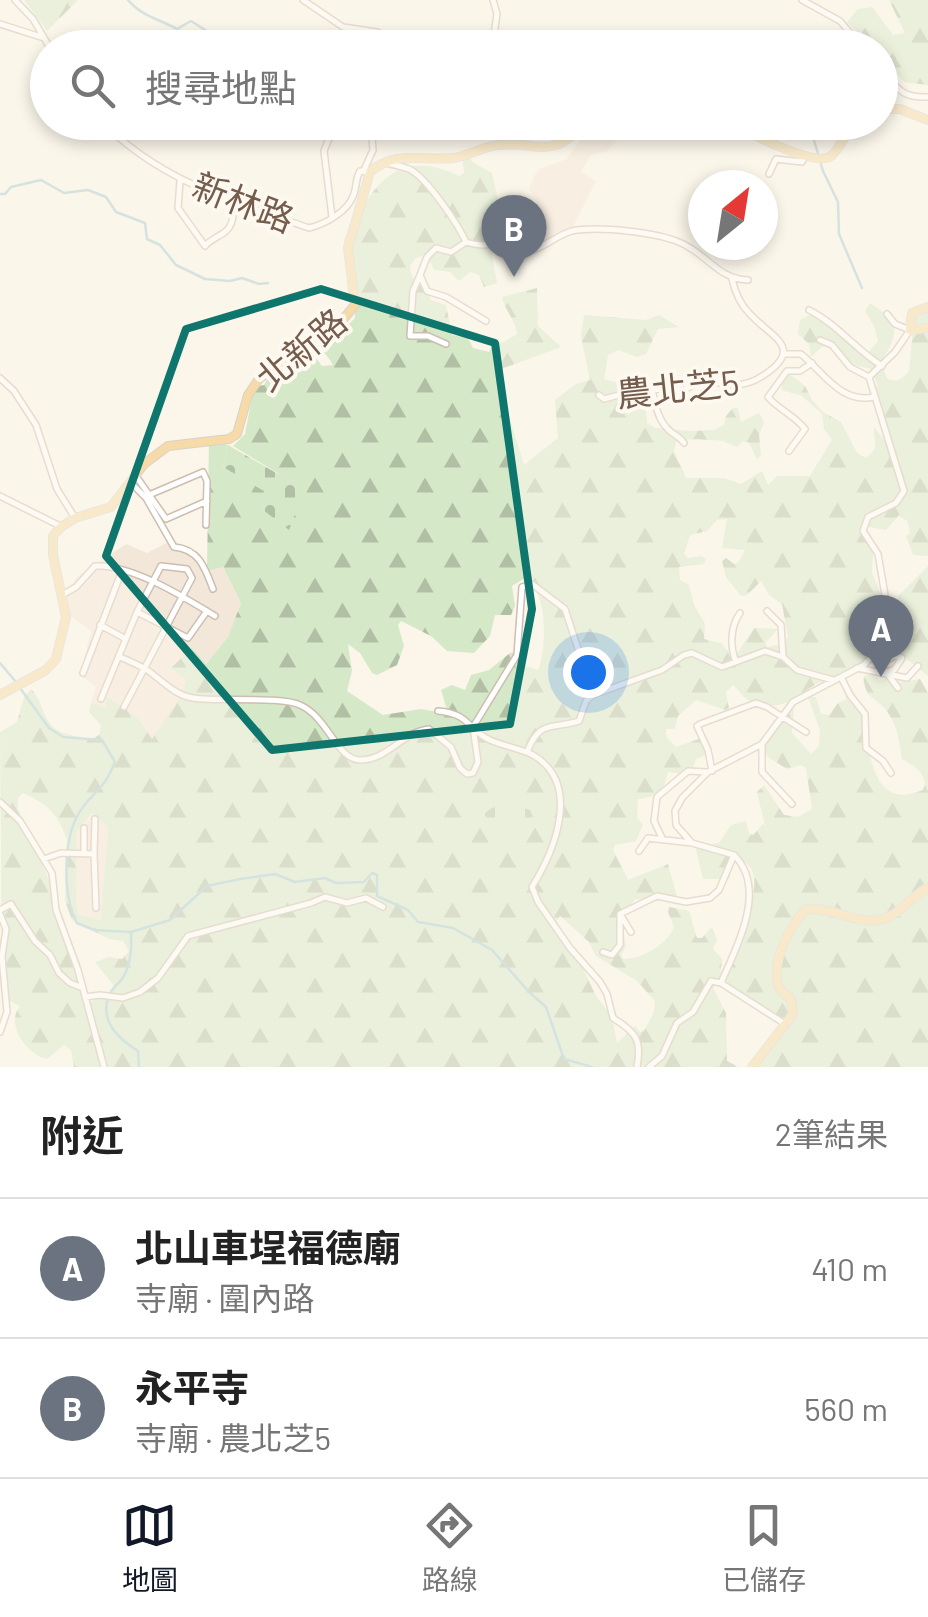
<!DOCTYPE html>
<html lang="zh-TW">
<head>
<meta charset="utf-8">
<style>
  body { margin:0; font-family:Barlow,"Noto Sans TC",sans-serif; background:#f2f2f2; color:#222 }
  .compass { position:absolute; left:688px; top:170px; width:90px; height:90px; border-radius:50%; background:#fff; box-shadow:0 5px 15px #0003; rotate:30deg }
  .you { position:absolute; left:588px; top:672px; width:35px; height:35px; margin:-25px; border:8px solid #fff; border-radius:50%; background:#1a73e8; box-shadow:0 0 0 15px #1a73e833 }
  .badge { display:grid; place-items:center; width:65px; height:65px; border-radius:50%; background:#111827; color:#fff; font-size:32px; font-weight:700 }
  .pin { position:absolute; translate:-50% -82px; filter:drop-shadow(0 2px 5px #0008) }
  .pin::after { content:''; position:absolute; top:52px; width:35px; height:30px; background:inherit; clip-path:polygon(0 0,100% 0,50% 100%) }
  .list { margin:0; padding:0; list-style:none }
  h2 { display:flex; justify-content:space-between; align-items:center; height:130px; margin:0; padding:0 40px; font-size:42px }
  h2 small { font-size:32px; font-weight:400; color:#767676 }
  .list li { display:grid; grid-template-columns:65px 1fr auto; gap:30px; align-items:center; box-sizing:border-box; height:140px; padding:0 40px; border-top:2px solid #e0e0e0 }
  .list b { display:block; font-size:38px; white-space:nowrap }
  .list p { margin:0; font-size:32px; white-space:nowrap; color:#767676 }
  .list em { font-size:32px; font-style:normal; color:#767676 }
  .icon { flex:none; width:55px; height:55px; fill:none; stroke:currentColor; stroke-width:2; stroke-linecap:round; stroke-linejoin:round }
  .map { position:relative; flex:none; width:928px; height:1067px; overflow:hidden }
  .search { position:absolute; background:#fff; box-shadow:0 5px 15px #0003; left:30px; right:30px; top:30px; height:110px; display:flex; align-items:center; gap:25px; box-sizing:border-box; padding:0 35px; border-radius:55px; color:#767676; font-size:38px }
  .sheet { height:410px; background:#fff }
  nav { display:flex; justify-content:space-around; align-items:center; box-sizing:border-box; height:140px; border-top:2px solid #e0e0e0; background:#fff; font-size:28px; color:#767676 }
  nav a { display:grid; justify-items:center; gap:5px }
  nav .on { color:#111827 }
  .map>svg:first-child { display:block }
  .residential { fill:#f3e7d9 }
  .forest { fill:url(#forest-firs); fill-rule:evenodd }
  .cemetery { fill:url(#cemetery-stones) }
  .lines { fill:none; stroke-linecap:round; stroke-linejoin:round }
  .stream { stroke:#a6cdd6; stroke-width:2.5 }
  .minor-casing { stroke:#cdbeb0; stroke-width:8 }
  .major-casing { stroke:#d8d2cd; stroke-width:10 }
  .minor { stroke:#fff; stroke-width:5 }
  .major { stroke:#f6daa7; stroke-width:8 }
  .marked { fill:none; stroke:#0f766e; stroke-width:8; stroke-linejoin:round }
  .labels { text-anchor:middle; stroke-width:8; stroke-linejoin:round; paint-order:stroke }
  .street-label { font-size:35px; fill:#755d4e; stroke:#fef9f0 }
</style>
</head>
<body>
<div class="map">
<svg width="928" height="1067" viewBox="0 0 928 1067">
  <defs>
    <pattern id="forest-firs" width="22" height="20" patternUnits="userSpaceOnUse" patternTransform="scale(2.5)"><rect width="22" height="20" fill="#d5e9c9"/><path d="M5 1l3.5 6h-7zM16 11l3.5 6h-7z" fill="#b1c0a5"/></pattern>
    <pattern id="cemetery-stones" width="16" height="16" patternUnits="userSpaceOnUse" patternTransform="scale(2.5)"><rect width="16" height="16" fill="#d5e9c9"/><path d="M2 7V4a2 2 0 0 1 4 0v3zM10 15v-3a2 2 0 0 1 4 0v3z" fill="#b1c0a5"/></pattern>
  </defs>
  <rect width="100%" height="100%" fill="#fbf5ea"/>
  <!-- residential -->
  <path class="residential" d="M 592,123 L 621,123 L 616,142 L 606,152 L 591,155 L 581,172 L 596,181 L 572,229 L 541,245 L 535,234 L 536,199 L 529,189 L 534,176 L 539,169 L 567,159 Z
    M 172,540 L 196,553 L 207,570 L 223,567 L 241,603 L 228,637 L 206,664 L 200,661 L 172,668 L 186,680 L 183,693 L 152,740 L 138,718 L 106,697 L 106,708 L 91,702 L 96,687 L 80,675 L 91,631 L 68,614 L 65,593 L 78,576 L 126,544 L 147,553 Z
    M 93,813 L 108,827 L 102,920 L 77,914 L 76,833 Z"/>
  <!-- forest -->
  <path class="forest" d="M 24,0 L 78,0 L 47,31 Z
    M 889,0 L 928,0 L 928,85 L 904,82 L 881,57 L 880,48 L 871,47 L 847,22 L 858,9 L 872,7 L 893,35 L 905,33 Z
    M 464,151 L 469,152 L 472,162 L 492,173 L 505,231 L 500,240 L 489,239 L 497,283 L 484,287 L 479,275 L 470,272 L 459,281 L 450,272 L 434,270 L 427,255 L 416,258 L 410,266 C 410,277 416,281 425,286 L 431,300 L 446,305 L 452,335 L 468,338 L 473,348 L 489,352 L 494,343 L 504,342 L 517,334 C 515,319 505,311 502,297 L 537,288 L 538,326 L 561,347 L 501,369 L 501,390 L 524,465 L 558,438 L 555,400 L 576,384 L 590,380 L 581,337 L 584,315 L 646,320 L 659,315 L 679,327 L 658,329 L 646,354 L 637,357 L 618,350 L 608,355 L 604,379 C 633,388 646,389 647,423 L 655,428 L 691,431 L 714,430 L 724,425 L 726,416 L 733,408 L 738,408 L 741,422 L 759,413 L 764,422 L 759,435 L 761,456 L 757,459 L 749,443 L 743,441 L 737,447 L 723,441 C 710,440 688,437 676,442 L 674,451 L 686,478 L 724,478 L 741,484 L 762,471 L 768,485 L 777,476 L 810,476 L 832,440 L 824,429 L 822,414 L 802,396 L 782,390 L 782,382 L 788,373 L 805,386 L 812,400 L 823,412 L 841,422 L 857,453 L 866,458 C 881,446 873,443 874,427 L 890,448 L 894,447 L 870,392 L 878,386 L 871,369 L 848,363 C 833,345 832,336 811,357 L 809,344 L 798,334 L 800,320 L 810,315 C 819,321 834,326 841,333 C 853,346 852,346 869,352 L 878,341 L 875,328 L 865,311 L 870,303 C 899,322 901,332 881,361 L 887,378 C 895,384 904,378 909,371 L 914,317 L 928,309 L 928,556 L 913,555 L 906,536 L 910,533 L 908,522 L 899,515 L 886,530 L 870,527 L 864,530 L 873,554 L 872,573 L 883,599 L 884,618 L 889,618 L 893,632 L 899,623 L 898,596 L 928,566 L 928,676 L 903,656 L 888,658 L 879,651 L 867,665 L 839,673 L 838,678 C 802,680 792,719 750,701 C 741,697 740,690 733,685 L 726,692 L 729,708 L 725,710 L 696,700 L 678,716 L 675,729 L 666,729 L 667,738 L 676,747 L 704,737 L 705,755 L 696,759 L 693,768 L 684,774 L 668,772 C 663,792 660,796 638,799 L 637,818 L 643,825 L 636,841 L 615,845 L 613,850 L 628,880 L 668,864 L 677,897 L 651,902 L 635,899 L 621,919 L 626,946 L 621,955 L 623,959 C 640,960 668,944 674,927 L 668,912 L 669,907 L 689,911 L 697,938 L 702,938 L 712,927 L 717,940 L 713,949 L 722,959 L 720,978 L 713,988 L 726,1013 L 727,1061 L 739,1067 L 74,1067 L 71,1050 L 64,1045 L 47,1059 C 26,1054 5,1024 20,1006 L 8,1000 L 2,963 L 0,732 L 17,722 L 24,697 L 31,689 C 42,700 42,715 52,726 C 60,735 80,736 91,740 L 99,735 L 101,725 L 89,712 L 91,702 L 106,708 L 106,696 L 138,718 L 152,739 L 183,693 L 186,680 L 171,668 L 192,648 L 206,664 L 228,637 L 241,603 L 223,567 L 207,571 L 209,440 L 228,445 L 223,467 L 265,491 L 263,510 L 289,529 L 279,474 L 233,446 L 245,434 L 254,387 L 264,385 L 275,366 L 290,369 L 301,354 L 310,350 L 322,366 L 333,365 C 327,353 315,348 320,333 L 348,325 L 355,318 L 352,263 L 344,240 C 370,191 394,144 459,176 L 464,173 L 462,155 ZM 727,519 L 722,548 L 745,550 L 738,563 L 734,564 L 726,558 L 722,561 L 726,577 L 741,596 L 747,595 L 761,581 L 769,595 L 782,604 L 788,637 L 782,644 L 767,647 L 765,643 L 778,629 L 754,628 L 738,652 L 729,652 L 721,643 L 704,639 L 705,624 L 694,605 L 689,585 L 680,580 L 679,567 L 704,564 L 706,559 L 702,556 L 688,558 L 684,554 L 690,535 L 707,531 L 717,520 ZM 525,578 C 548,590 547,648 538,670 L 520,664 L 527,658 L 525,645 L 523,651 L 510,653 L 489,670 L 471,675 L 465,690 L 452,685 L 441,690 L 447,710 L 443,713 L 421,709 L 383,715 L 347,691 L 352,671 L 348,644 L 360,653 L 372,673 L 377,675 L 397,665 L 404,646 L 398,625 L 401,621 L 431,636 L 447,651 L 474,653 L 490,636 L 495,615 L 511,615 L 515,606 L 512,586 ZM 23,793 C 48,804 58,814 67,840 L 65,901 L 72,920 L 109,939 L 123,941 L 129,951 L 122,959 L 109,957 L 95,962 L 114,986 L 113,990 L 90,1002 L 82,1000 L 65,931 L 55,918 L 52,887 L 18,809 L 18,798 ZM 92,813 L 108,827 L 101,920 L 77,914 L 76,833 ZM 560,916 L 589,942 L 596,956 L 637,981 L 655,1001 L 654,1012 L 644,1031 L 640,1032 L 635,1026 L 617,1043 L 612,1017 L 596,996 L 574,950 L 552,927 Z
    M 872,673 L 880,681 L 887,678 L 894,683 L 920,679 L 928,693 L 928,1067 L 743,1067 L 755,1066 L 789,1023 L 731,989 L 725,980 C 727,975 730,971 731,966 C 734,959 733,950 735,942 C 743,914 776,869 732,856 L 728,860 L 730,879 L 703,879 L 696,850 L 698,846 L 719,843 L 731,825 L 746,821 L 749,834 L 753,835 L 763,824 L 765,826 L 757,792 L 764,785 L 784,815 L 798,817 L 812,809 L 806,768 L 801,765 L 787,769 L 768,757 L 762,747 L 789,711 L 794,709 L 792,733 L 811,754 L 819,746 L 820,730 L 808,697 L 816,697 L 821,714 L 829,715 L 838,703 L 846,700 L 846,685 C 877,703 853,819 923,790 L 925,784 C 922,769 914,766 902,759 C 899,741 898,725 886,710 C 873,694 867,702 863,677 Z"/>
  <!-- cemetery -->
  <path class="cemetery" d="M 228,445 L 278,474 L 285,471 L 303,493 L 289,530 L 263,510 L 264,491 L 223,467 Z
    M 503,800 L 530,810 L 533,817 L 506,823 L 497,831 L 484,814 Z"/>
  <g class="lines">
    <!-- stream -->
    <path class="stream" d="M 128,0 C 141,16 159,19 177,29 L 191,21 L 221,40 L 254,48
      M 411,48 L 422,42 L 437,48
      M 780,122 L 808,131 L 813,137 L 823,171 L 838,202 L 839,234 L 862,288
      M 0,194 L 5,194 L 11,187 L 41,180 L 64,193 L 88,190 L 106,197 L 116,212 L 145,223 L 147,239 L 160,245 L 176,265 L 205,279 L 230,281 L 242,278 L 259,284 L 268,283
      M 0,663 L 16,682
      M 20,688 L 49,728 L 63,737 L 102,740 L 115,762 C 104,789 99,786 83,807 C 62,834 62,894 77,923 L 94,930 L 131,932 C 132,948 131,966 122,979 C 119,983 113,987 111,992 C 97,1018 117,1038 138,1051 L 139,1067
      M 131,932 L 170,920 L 207,886 L 240,879 L 275,874 L 295,882 L 325,878 L 336,883 L 364,882 L 372,873 L 377,875 L 377,896 L 408,910 L 418,922 L 453,928 L 492,950 L 529,992 L 546,1007 L 564,1059 L 592,1067"/>
    <defs>
      <path id="minor" d="M 15,0 L 33,19 L 50,48
        M 303,0 L 343,27 L 377,32 L 405,48
        M 802,0 L 840,21 L 863,48
        M 0,24 L 41,37
        M 492,48 L 497,14 L 493,0
        M 880,68 C 898,88 900,98 928,97
        M 102,122 C 162,182 232,201 309,228 C 325,224 348,212 354,194 C 357,185 355,180 360,171 L 369,172
        M 331,122 L 333,128 L 324,151 L 332,217
        M 387,163 C 395,166 404,166 411,170 C 428,180 458,224 466,242 C 492,251 502,235 530,251 C 545,247 557,235 572,231 C 598,226 657,232 681,243 C 707,254 718,279 748,280
        M 364,170 L 373,150 L 372,138 L 380,122
        M 769,174 L 776,159 L 802,162 L 805,156
        M 180,181 L 178,208 L 205,246 C 211,239 219,237 226,231 C 239,220 231,195 229,181
        M 466,242 L 451,252 L 436,248 L 427,257 L 420,275 L 427,291 L 446,297 L 486,321
        M 420,275 L 413,291 L 410,336 L 428,336 L 446,344
        M 809,310 C 837,324 855,349 882,366
        M 820,340 L 832,345 L 850,367 L 869,377
        M 785,354 L 801,354 C 824,373 841,404 874,397
        M 0,378 L 14,391 L 36,425 L 57,489 L 75,518
        M 652,388 C 654,401 657,417 666,427 C 672,435 679,435 684,443
        M 599,395 L 604,399 L 645,388 L 684,390 L 704,379 C 725,386 744,389 764,375 C 806,347 770,337 749,313 C 739,303 735,292 732,279
        M 789,451 L 805,429 C 794,415 779,410 768,397 L 787,371 L 800,371 L 812,363
        M 136,476 L 166,519 L 207,501
        M 130,482 L 146,498 L 174,547 C 199,549 205,568 213,589
        M 149,495 L 203,472 L 207,481 L 206,525
        M 0,496 L 60,526
        M 62,595 L 76,587 L 95,566 C 131,564 184,597 215,616
        M 767,611 L 781,625 L 783,657
        M 137,612 L 188,638 L 207,611
        M 100,625 L 126,639
        M 120,657 C 129,661 139,665 147,670 C 163,681 174,695 193,698 C 217,702 282,696 300,705 C 328,717 337,760 360,760 C 388,760 402,732 429,729 L 451,747 L 460,768 L 467,774 L 473,773 L 478,762 L 473,727 L 517,655 L 522,587 L 532,584 L 565,609 L 593,695
        M 870,658 L 882,662 L 895,656 L 902,658 L 894,670 L 886,672 L 898,688
        M 736,662 C 730,647 730,627 740,613
        M 857,668 L 907,678 L 918,666
        M 83,673 L 121,573
        M 841,677 L 850,695 L 865,714 L 866,748 L 883,761 L 891,773
        M 101,699 L 137,612 L 161,566 L 187,569 L 192,578 L 124,707
        M 438,711 C 471,714 466,729 490,740 C 503,746 522,749 533,755 C 582,784 555,850 532,887 L 538,902 L 570,948 L 600,982 L 607,994 L 613,1018 C 636,1032 642,1040 637,1067
        M 762,744 L 762,772 L 792,804
        M 527,752 C 540,719 551,730 579,721 L 586,701 L 593,695 L 662,670 L 684,655 L 692,653 L 722,667 L 765,651 L 783,657 L 797,670 L 833,680
        M 712,771 L 708,750 L 697,726 L 700,724 L 756,703 L 767,707 L 806,732
        M 0,802 L 20,821 L 52,873 L 56,910 L 78,970 L 104,1067
        M 662,838 L 654,821 L 657,797 L 688,771 L 706,772
        M 639,851 L 648,838 L 692,843
        M 84,853 L 84,828
        M 94,854 L 96,908
        M 44,859 L 61,853 L 94,854 L 95,819
        M 0,910 L 11,904 L 35,941 L 50,955 L 59,973 L 70,983 L 83,988
        M 0,914 L 6,929 L 2,957 L 7,1012 L 0,1032
        M 631,932 L 620,914 L 657,896 L 686,902 L 710,898 L 719,890 L 734,855
        M 603,952 L 612,955 L 620,945 L 620,914
        M 85,997 L 100,995 L 123,998 L 140,992 L 158,978 L 188,936 L 311,903 L 325,897 L 347,903 L 366,898 L 383,907
        M 785,1024 L 721,983 C 737,945 768,889 734,855 L 692,843 L 676,825 L 675,811 L 682,798 L 708,772 L 762,744 L 793,702 L 864,665 L 887,639 L 891,630 L 878,554 L 863,531 L 868,517 L 896,503 L 904,491 L 869,377 L 895,352 L 910,330 L 895,324 L 887,314
        M 649,1067 L 662,1056 L 677,1023 L 693,1012 L 711,981 L 721,983"/>
      <path id="major" d="M 880,109 L 900,109 L 928,120
        M 731,122 C 748,132 814,168 831,156 C 840,149 846,132 855,122
        M 928,307 L 912,313 L 910,330 L 928,328
        M 0,695 L 46,670 L 56,659 L 66,617 L 53,555 L 53,536 L 61,527 L 75,518 L 111,507 L 144,464 L 168,446 L 229,439 L 237,434 L 248,395 L 259,379 L 324,329 L 341,322 L 355,305 L 348,248 L 370,172 C 394,150 424,161 453,158 C 469,156 483,146 499,145 C 542,141 549,162 586,122
        M 752,1067 L 793,1014 L 791,999 C 785,994 777,989 777,980 C 774,957 790,926 805,910 C 833,905 858,927 883,919 C 900,914 912,896 928,887"/>
    </defs>
    <!-- minor casing -->
    <use href="#minor" class="minor-casing"/>
    <!-- major casing -->
    <use href="#major" class="major-casing"/>
    <!-- minor -->
    <use href="#minor" class="minor"/>
    <!-- major -->
    <use href="#major" class="major"/>
  </g>
  <!-- marked area -->
  <path d="M0 0H928V1067H0ZM 321,289 L 495,343 L 532,609 L 510,724 L 272,750 L 106,556 L 186,329 Z" fill="#fbf5ea" fill-opacity=".55" fill-rule="evenodd"/>
  <path class="marked" d="M 321,289 L 495,343 L 532,609 L 510,724 L 272,750 L 106,556 L 186,329 Z"/>
  <g class="labels">
    <!-- street labels -->
    <g class="street-label">
      <text transform="translate(243 203) rotate(21)" y="12">新林路</text>
      <text transform="translate(302 350) rotate(-40)" y="12">北新路</text>
      <text transform="translate(678 389) rotate(-6)" y="12">農北芝5</text>
    </g>
  </g>
</svg>
<svg class="compass" viewBox="-18 -18 36 36"><path d="M0-13l5 13h-10z" fill="#e53935"/><path d="M0 13l5-13h-10z" fill="#767676"/></svg>
<div class="you"></div>
<div class="pin badge" style="left:881px;top:677px;background:#6b7280">A</div>
<div class="pin badge" style="left:514px;top:277px;background:#6b7280">B</div>
<div class="search"><svg class="icon" aria-label="search" viewBox="0 0 24 24"><circle cx="10" cy="10" r="6"/><path d="M15 15l6 6"/></svg>搜尋地點</div>
</div>
<section class="sheet">
<h2>附近<small>2筆結果</small></h2>
<ul class="list">
<li><span class="badge" style="background:#6b7280">A</span><div><b>北山車埕福德廟</b><p>寺廟 · 圍內路</p></div><em>410 m</em></li>
<li><span class="badge" style="background:#6b7280">B</span><div><b>永平寺</b><p>寺廟 · 農北芝5</p></div><em>560 m</em></li>
</ul>
</section>
<nav>
<a class="on"><svg class="icon" aria-label="map" viewBox="0 0 24 24"><path d="M3 6l6-2 6 2 6-2v14l-6 2-6-2-6 2zM9 4v14M15 6v14"/></svg>地圖</a>
<a><svg class="icon" aria-label="directions" viewBox="0 0 24 24"><path d="M12 3l9 9-9 9-9-9zM9 14v-3h6M13 9l2 2-2 2"/></svg>路線</a>
<a><svg class="icon" aria-label="saved" viewBox="0 0 24 24"><path d="M7 4h10v16l-5-4-5 4z"/></svg>已儲存</a>
</nav>
</body>
</html>
